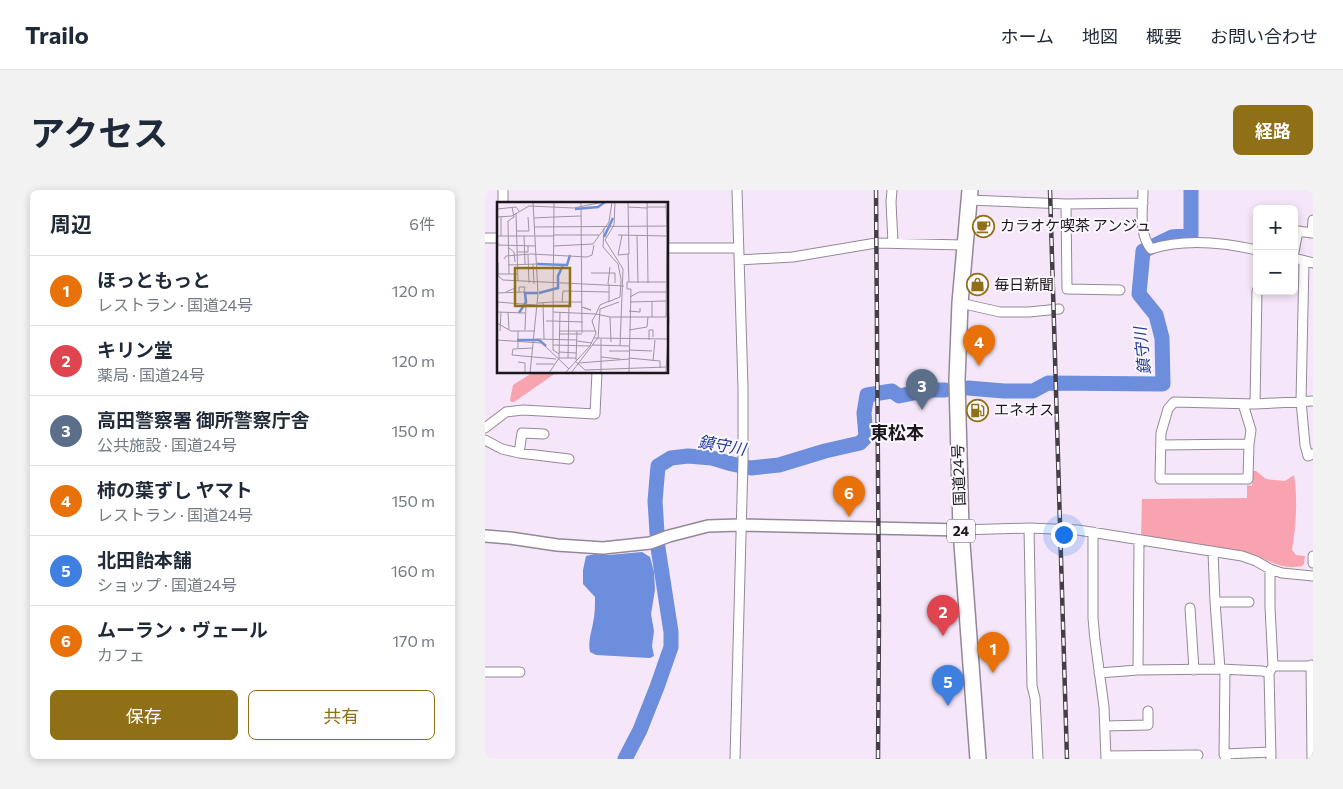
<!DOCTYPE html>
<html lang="ja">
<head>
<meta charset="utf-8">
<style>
  body { margin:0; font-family:Commissioner,"Noto Sans JP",sans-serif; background:#f2f2f3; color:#1f2937 }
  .controls { position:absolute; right:15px; top:15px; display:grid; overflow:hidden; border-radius:8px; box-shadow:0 2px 8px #0003 }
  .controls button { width:45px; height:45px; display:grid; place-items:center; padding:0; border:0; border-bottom:1px solid #e0e1e3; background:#fff; color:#1f2937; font:25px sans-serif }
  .you { position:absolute; left:578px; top:344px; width:18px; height:18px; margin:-12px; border:4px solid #fff; border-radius:50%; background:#1a73e8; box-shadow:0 0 0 8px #1a73e833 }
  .badge { display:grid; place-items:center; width:32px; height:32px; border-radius:50%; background:#907016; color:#fff; font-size:16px; font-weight:700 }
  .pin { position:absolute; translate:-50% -41px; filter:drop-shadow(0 1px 2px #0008) }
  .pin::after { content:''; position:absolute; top:26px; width:18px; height:15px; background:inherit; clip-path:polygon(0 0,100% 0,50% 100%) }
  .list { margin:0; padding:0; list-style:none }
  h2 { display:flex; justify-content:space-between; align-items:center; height:65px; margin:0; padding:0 20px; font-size:21px }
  h2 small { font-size:16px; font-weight:400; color:#747a83 }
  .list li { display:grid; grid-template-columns:32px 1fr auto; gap:15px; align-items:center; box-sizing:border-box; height:70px; padding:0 20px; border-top:1px solid #e0e1e3 }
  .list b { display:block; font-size:19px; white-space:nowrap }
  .list p { margin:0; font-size:16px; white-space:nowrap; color:#747a83 }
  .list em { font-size:16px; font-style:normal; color:#747a83 }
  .actions { display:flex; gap:10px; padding:15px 20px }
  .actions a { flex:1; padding:11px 0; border:1px solid #907016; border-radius:8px; text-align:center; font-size:18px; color:#907016 }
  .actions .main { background:#907016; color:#fff }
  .map { position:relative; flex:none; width:828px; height:569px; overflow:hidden; border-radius:8px }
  header { display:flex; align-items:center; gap:30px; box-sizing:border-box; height:70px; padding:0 25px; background:#fff; border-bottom:1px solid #e0e1e3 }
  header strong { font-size:24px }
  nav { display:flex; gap:28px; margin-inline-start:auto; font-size:18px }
  .intro { display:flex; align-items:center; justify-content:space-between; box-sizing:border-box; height:120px; padding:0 30px }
  h1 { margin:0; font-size:35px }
  .button { padding:12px 22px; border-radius:8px; background:#907016; color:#fff; font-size:18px; font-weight:700 }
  main { display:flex; gap:30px; padding:0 30px }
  aside { flex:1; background:#fff; border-radius:8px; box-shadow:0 2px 8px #0003 }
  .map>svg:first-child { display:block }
  .green { fill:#faa3b0 }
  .forest { fill:#f7a4b0 }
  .water { fill:#6d8edd }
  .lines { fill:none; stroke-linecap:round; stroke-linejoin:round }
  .river { stroke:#6d8edd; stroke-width:15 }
  .minor-casing { stroke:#948898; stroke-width:11 }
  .tertiary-casing { stroke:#948898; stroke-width:14 }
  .trunk-casing { stroke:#948898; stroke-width:18 }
  .minor { stroke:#fff; stroke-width:9 }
  .tertiary { stroke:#fff; stroke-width:11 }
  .trunk { stroke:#fff; stroke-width:15 }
  .rail-casing { stroke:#453e46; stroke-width:4.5 }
  .rail { stroke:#fdf8ff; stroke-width:2.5; stroke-dasharray:8; stroke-linecap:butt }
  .labels { text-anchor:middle; stroke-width:4; stroke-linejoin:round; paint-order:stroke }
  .shield { fill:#fdf8ff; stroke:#605a61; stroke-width:1 }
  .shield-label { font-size:14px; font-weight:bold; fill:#1c171d }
  .poi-label { font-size:15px; fill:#1c171d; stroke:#fdf8ff; text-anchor:start }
  .street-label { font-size:15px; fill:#1c171d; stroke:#fdf8ff }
  .water-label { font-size:16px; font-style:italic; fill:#1e3a96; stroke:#fdf8ff }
  .quarter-label { font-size:18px; font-weight:bold; fill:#1c171d; stroke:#fdf8ff }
  .inset-river { fill:none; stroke:#6d8edd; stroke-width:2.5 }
  .inset-road { fill:none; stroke:#9e94a1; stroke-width:1 }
  .view { fill:#907016; fill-opacity:0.15; stroke:#907016; stroke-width:2.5 }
  .inset-edge { fill:none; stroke:#1c171d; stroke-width:2.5 }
</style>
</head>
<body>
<header>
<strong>Trailo</strong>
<nav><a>ホーム</a><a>地図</a><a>概要</a><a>お問い合わせ</a></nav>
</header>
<div class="intro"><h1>アクセス</h1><a class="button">経路</a></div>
<main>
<aside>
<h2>周辺<small>6件</small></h2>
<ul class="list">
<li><span class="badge" style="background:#e8710a">1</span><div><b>ほっともっと</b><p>レストラン · 国道24号</p></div><em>120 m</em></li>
<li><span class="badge" style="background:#e0444e">2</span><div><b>キリン堂</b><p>薬局 · 国道24号</p></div><em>120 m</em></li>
<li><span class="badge" style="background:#5c6f8a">3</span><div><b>高田警察署 御所警察庁舎</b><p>公共施設 · 国道24号</p></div><em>150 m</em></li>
<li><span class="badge" style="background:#e8710a">4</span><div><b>柿の葉ずし ヤマト</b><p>レストラン · 国道24号</p></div><em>150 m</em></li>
<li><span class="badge" style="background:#3f7fe0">5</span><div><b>北田飴本舗</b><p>ショップ · 国道24号</p></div><em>160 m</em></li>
<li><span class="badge" style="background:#e8710a">6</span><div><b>ムーラン・ヴェール</b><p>カフェ</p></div><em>170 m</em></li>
</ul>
<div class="actions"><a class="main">保存</a><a>共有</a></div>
</aside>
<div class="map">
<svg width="828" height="569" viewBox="0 0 828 569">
  <rect width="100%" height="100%" fill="#f5e7f9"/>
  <!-- green -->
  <path class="green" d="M 768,281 L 771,281 L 781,289 L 800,291 L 809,285 C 813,310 811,335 807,360 L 811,365 L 820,366 L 819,374 L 817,376 C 795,381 782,368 762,363 C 727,356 691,352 656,346 L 657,309 L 762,308 L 762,295 L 767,296 Z"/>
  <!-- forest -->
  <path class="forest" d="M 47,183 L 71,183 L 29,212 L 26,212 L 25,210 L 28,195 Z"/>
  <!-- water -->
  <path class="water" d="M 157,362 L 165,367 L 169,382 L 170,400 L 166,424 L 169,441 L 167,456 L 169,466 L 165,468 L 111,465 L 105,462 C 103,451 106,444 108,433 C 110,424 110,416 110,407 L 98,394 L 98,380 L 101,366 L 110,364 L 124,365 Z"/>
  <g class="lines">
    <!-- river -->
    <path class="river" d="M 483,198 L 519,201 L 548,201 L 563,193 L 678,194 L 677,148 L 671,125 L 654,104 L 658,61 L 687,47 L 706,45 L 706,0
      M 140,569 L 155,540 L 172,497 L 186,457 L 186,442 L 173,358 L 170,311 L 173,276 L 186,268 L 203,266 L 227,268 L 247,274 L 266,278 L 294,275 L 340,261 L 375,253 L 381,247 L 379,223 L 382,205 L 407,201 L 414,206 L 443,200 L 460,200"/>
    <defs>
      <path id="minor" d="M 18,0 L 18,14
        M 407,0 L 406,12 L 408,53
        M 658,0 C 658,20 653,42 666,59 C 700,48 737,52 772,60
        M 484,10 L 581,14 L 658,13
        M 581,14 L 582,99 L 635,100
        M 0,48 L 14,48
        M 182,58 L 253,58
        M 809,62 L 813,41 L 827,43 L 828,30
        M 809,68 L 828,73
        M 254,70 L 308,67 L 391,53 L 479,55
        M 819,72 L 816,211 L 820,255 L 823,266 L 828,264
        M 475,113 L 515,122 L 544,122 L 574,119
        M 758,214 L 766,240 L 764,254 L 763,289 L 675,289 L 676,243 L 683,219 L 689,212 L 770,214 L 828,211
        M 770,214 L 772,101
        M 0,238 L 21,222 L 38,220 L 110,224 L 112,182
        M 0,250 L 17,259 L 34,263 L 84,269
        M 676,255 L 764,254
        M 34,263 L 37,243 L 59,244
        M 544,338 L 547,496 L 550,508 L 553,569
        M 476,340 L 544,338 L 593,340 L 757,366 L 771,371 L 785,379 L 797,383 L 828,386
        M 608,342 L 608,428 L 610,450 L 619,517 L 621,569
        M 728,362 L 730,412 L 735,479
        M 828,366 L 828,373
        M 785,379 L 785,417 L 788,476 L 784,483 L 786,569
        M 730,412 L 764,412
        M 705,418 L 709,480
        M 826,475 L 827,569
        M 788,476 L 828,476
        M 653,480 L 654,351
        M 740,480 L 739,564 L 741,569
        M 0,482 L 35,482
        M 614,483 L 653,480 L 735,479 L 777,481 L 784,483
        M 620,536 L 663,535 L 663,521
        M 739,564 L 786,562
        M 621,566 L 713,565
        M 250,569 L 258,271 L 258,198 L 252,0"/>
      <path id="tertiary" d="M 0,346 L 25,348 L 72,355 L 118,358 L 165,353 L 184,346 L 223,336 L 255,335 L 476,340"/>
      <path id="trunk" d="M 485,0 L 475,113 L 472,190 L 476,340 L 493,569"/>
    </defs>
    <!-- minor casing -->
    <use href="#minor" class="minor-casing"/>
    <!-- tertiary casing -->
    <use href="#tertiary" class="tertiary-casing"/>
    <!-- trunk casing -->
    <use href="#trunk" class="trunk-casing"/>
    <!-- minor -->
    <use href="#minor" class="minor"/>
    <!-- tertiary -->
    <use href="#tertiary" class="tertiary"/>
    <!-- trunk -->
    <use href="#trunk" class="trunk"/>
    <defs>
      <path id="rail" d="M 391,0 L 394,427 L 393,569
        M 565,0 L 582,569"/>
    </defs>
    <!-- rail casing -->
    <use href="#rail" class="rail-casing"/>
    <!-- rail -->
    <use href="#rail" class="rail"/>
  </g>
  <!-- icons -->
  <defs>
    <symbol id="cafe-ring" viewBox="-11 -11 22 22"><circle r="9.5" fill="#fdf8ff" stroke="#907016" stroke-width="1.5"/><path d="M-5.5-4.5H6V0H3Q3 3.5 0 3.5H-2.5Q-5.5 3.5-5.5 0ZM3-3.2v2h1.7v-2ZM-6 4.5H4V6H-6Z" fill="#907016"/></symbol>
    <symbol id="shop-ring" viewBox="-11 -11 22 22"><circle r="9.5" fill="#fdf8ff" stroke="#907016" stroke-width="1.5"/><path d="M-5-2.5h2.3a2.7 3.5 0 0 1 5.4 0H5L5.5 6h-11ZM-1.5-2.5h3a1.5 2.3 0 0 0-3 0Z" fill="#907016"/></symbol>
    <symbol id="fuel-ring" viewBox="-11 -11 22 22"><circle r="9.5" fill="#fdf8ff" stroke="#907016" stroke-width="1.5"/><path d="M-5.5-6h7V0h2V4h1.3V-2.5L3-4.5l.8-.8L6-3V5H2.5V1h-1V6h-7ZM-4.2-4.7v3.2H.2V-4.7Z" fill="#907016"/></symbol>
  </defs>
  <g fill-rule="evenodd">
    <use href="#cafe-ring" x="486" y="24" width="25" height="25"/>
    <use href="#shop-ring" x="480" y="82" width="25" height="25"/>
    <use href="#fuel-ring" x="480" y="208" width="25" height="25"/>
  </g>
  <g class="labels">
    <!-- shield labels -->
    <rect class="shield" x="462" y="329.5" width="28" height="23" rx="4"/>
    <g class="shield-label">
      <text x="476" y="346">24</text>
    </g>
    <!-- poi labels -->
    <g class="poi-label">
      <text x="515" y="41">カラオケ喫茶 アンジュ</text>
      <text x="509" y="100">毎日新聞</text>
      <text x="509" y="225">エネオス</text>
    </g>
    <!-- street labels -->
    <g class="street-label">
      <text transform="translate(474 285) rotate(-92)" y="5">国道24号</text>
    </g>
    <!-- water labels -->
    <g class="water-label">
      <text transform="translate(657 161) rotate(-96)" y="6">鎮守川</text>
      <text transform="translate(237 255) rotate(10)" y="6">鎮守川</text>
    </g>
    <!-- quarter labels -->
    <g class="quarter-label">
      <text x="412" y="249">東松本</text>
    </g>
  </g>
  <!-- overview -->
  <g transform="translate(12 12)">
    <rect width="171" height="171" fill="#f5e7f9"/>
    <path class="inset-river" d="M 78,7 L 101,5 L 108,0M 107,35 L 116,16M 40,62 L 70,63 L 73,53M 42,91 L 61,86 L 61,74 L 66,63M 22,111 L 29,100 L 28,91 L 41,91M 20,138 L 42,138 L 49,144"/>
    <path class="inset-road" d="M 84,0 L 85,131M 118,0 L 117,23 L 108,38 L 126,67 L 123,144M 150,0 L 151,81M 169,0 L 170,34M 131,5 L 150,6M 150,5 L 169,5M 0,7 L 19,5 L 22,9M 19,11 L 21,79M 0,15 L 15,14 L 32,4 L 77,6 L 106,0M 57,15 L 84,14M 37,16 L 57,15M 37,25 L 171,24M 107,26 L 106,45 L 121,62 L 124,77 L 123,95 L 111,100M 20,29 L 32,29 L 31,15M 57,33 L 102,33M 121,33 L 170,34M 0,34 L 1,43 L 38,44M 0,34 L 37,34M 4,34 L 4,15M 27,34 L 28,62M 38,34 L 57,34M 140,34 L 141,81M 57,44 L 96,42 L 112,20 L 115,0M 12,46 L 17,50 L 18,60M 20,50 L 31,50 L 31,44M 131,52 L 132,80M 31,53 L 32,81M 121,53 L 132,52 L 131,0M 121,53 L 125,33M 7,57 L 9,54 L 34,52 L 90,55 L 95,53 L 97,43M 1,61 L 1,74 L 6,78 L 127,84M 36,62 L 37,82M 11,63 L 40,62M 94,71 L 118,71 L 118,81M 1,72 L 20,72M 12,72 L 11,19 L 17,15 L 15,5M 111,82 L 113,65M 112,82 L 112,99 L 103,103 L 99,112 L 113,115 L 169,115 L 170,34M 9,90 L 18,86 L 18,99M 0,91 L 27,90 L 28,85 L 22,85 L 22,90M 133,95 L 142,90 L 169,90M 155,99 L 155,115M 0,100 L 39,103M 56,100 L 85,100M 133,100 L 169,99M 41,101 L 56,100M 46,101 L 47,137M 65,101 L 66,89 L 112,90M 85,105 L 94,108 L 87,106M 132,109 L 143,110 L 143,106M 0,110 L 28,111M 11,110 L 12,127M 56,110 L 57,0M 113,115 L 114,140M 49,119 L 56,119 L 56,110 L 99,112 L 95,119 L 99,131 L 93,144 L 68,171M 0,121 L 14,129 L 38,129M 28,128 L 29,103M 132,128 L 150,125 L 151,115M 3,129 L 4,110M 21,129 L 21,146M 62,129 L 99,129M 63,132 L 85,132M 97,136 L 171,137M 40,137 L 80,138M 101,137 L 103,107 L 122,100M 104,137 L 104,171M 0,138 L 45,141 L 72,167M 152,138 L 152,128 L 156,128 L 156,135M 80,139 L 95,141M 56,143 L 93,144M 95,143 L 132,144M 36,146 L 16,147 L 15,153 L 59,157M 132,148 L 155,149M 112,149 L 132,149M 62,150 L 79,151M 62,152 L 56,148 L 56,119 L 86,120M 104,155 L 123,157M 62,156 L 79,156M 71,156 L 72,101M 132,156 L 163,159 L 163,166M 79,158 L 80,129M 78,159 L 88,168 L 169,165M 156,159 L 158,138M 21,160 L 28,161 L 28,171M 82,161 L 132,157M 39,162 L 57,162M 33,171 L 41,92 L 36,0M 52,171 L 62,156 L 63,110M 74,171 L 100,137M 132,171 L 134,87 L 130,87 L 130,80 L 169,80M 169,171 L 172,115"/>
    <path class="view" d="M 18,66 L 73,66 L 73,104 L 18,104 Z"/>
    <rect width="171" height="171" class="inset-edge"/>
  </g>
</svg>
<div class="controls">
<button>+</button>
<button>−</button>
</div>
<div class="you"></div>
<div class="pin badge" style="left:508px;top:483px;background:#e8710a">1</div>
<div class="pin badge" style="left:458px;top:446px;background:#e0444e">2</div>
<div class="pin badge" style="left:437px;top:220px;background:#5c6f8a">3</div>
<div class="pin badge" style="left:494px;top:176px;background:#e8710a">4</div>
<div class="pin badge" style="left:463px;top:516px;background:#3f7fe0">5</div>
<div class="pin badge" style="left:364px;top:327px;background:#e8710a">6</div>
</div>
</main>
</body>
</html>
